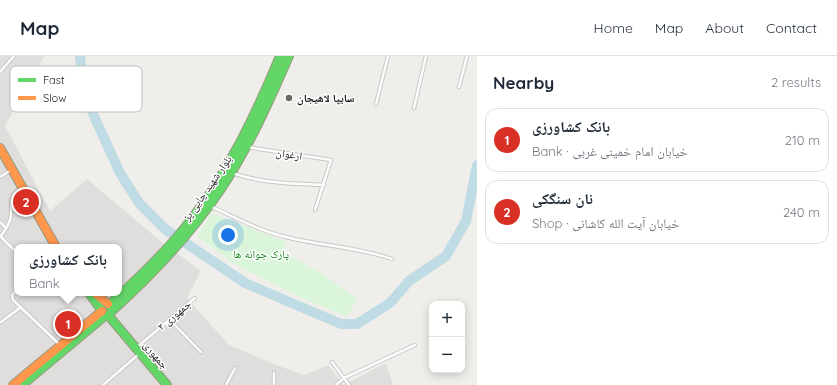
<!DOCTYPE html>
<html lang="en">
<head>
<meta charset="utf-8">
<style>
  body { margin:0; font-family:Quicksand,"Noto Naskh Arabic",sans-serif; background:#f2f2f3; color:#1f2937 }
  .controls { position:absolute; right:12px; bottom:12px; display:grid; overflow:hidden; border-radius:8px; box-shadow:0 2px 10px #0003 }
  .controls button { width:36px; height:36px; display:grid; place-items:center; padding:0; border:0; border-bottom:1px solid #e0e1e3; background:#fff; color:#1f2937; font:20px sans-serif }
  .you { position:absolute; left:228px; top:179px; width:14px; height:14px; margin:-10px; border:3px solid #fff; border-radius:50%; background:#1a73e8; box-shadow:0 0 0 6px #1a73e833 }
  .badge { display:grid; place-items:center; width:26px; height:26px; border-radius:50%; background:#d93025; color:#fff; font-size:13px; font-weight:700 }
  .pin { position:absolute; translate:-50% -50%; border:2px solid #fff; box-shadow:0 1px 4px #0006 }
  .popup { position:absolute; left:14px; top:188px; width:108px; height:52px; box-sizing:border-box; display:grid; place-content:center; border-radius:8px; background:#fff; filter:drop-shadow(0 1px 3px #0005); font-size:13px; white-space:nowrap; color:#747a83 }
  .popup b { font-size:15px; color:#1f2937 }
  .popup::after { content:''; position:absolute; left:50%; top:100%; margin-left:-8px; border:8px solid transparent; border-top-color:#fff }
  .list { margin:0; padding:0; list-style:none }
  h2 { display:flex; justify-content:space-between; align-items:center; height:52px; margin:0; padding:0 16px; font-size:17px }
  h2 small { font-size:13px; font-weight:400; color:#747a83 }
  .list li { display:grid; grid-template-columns:26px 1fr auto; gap:12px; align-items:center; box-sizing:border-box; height:64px; margin:0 8px 8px; padding:0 8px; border:1px solid #e0e1e3; border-radius:12px }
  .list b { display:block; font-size:15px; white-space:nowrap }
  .list p { margin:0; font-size:13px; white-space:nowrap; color:#747a83 }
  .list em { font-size:13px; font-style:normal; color:#747a83 }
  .map { position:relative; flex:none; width:477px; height:329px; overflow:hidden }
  header { display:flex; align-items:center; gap:24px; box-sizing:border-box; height:56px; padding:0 20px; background:#fff; border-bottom:1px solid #e0e1e3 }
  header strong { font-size:19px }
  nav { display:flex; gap:22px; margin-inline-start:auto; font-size:14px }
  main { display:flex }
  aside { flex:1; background:#fff }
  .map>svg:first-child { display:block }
  .residential { fill:#dfdedc; fill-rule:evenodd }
  .park { fill:#daf5da }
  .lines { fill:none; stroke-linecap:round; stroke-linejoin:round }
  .river { stroke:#bfdbe3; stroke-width:10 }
  .lane-casing { stroke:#c9c8c7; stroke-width:4.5 }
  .fast-casing { stroke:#999a82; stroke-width:10 }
  .slow-casing { stroke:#999a82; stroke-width:10 }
  .lane { stroke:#fdfcfc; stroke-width:2.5 }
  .fast { stroke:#63d668; stroke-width:8 }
  .slow { stroke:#ff974d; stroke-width:8 }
  .poi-dot { fill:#6a6968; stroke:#fff; stroke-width:1.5 }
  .labels { text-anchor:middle; stroke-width:3; stroke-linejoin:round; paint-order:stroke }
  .poi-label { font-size:11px; font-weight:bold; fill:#222; stroke:#fff; text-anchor:start }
  .street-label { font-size:11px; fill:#222; stroke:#fff }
  .park-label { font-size:11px; fill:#0c8416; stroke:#fff }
  .key { fill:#fff; stroke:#bdbdbd; stroke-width:1 }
  .key-label { font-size:11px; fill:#222 }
</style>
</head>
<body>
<header>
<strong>Map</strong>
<nav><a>Home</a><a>Map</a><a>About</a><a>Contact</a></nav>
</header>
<main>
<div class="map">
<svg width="477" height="329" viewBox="0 0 477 329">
  <rect width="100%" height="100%" fill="#f0eeeb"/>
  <!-- residential -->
  <path class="residential" d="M 0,0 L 44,0 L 5,70 L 50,155 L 87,123 L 158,183 L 201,215 L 187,242 L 229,289 L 276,309 L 304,319 L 328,309 L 343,329 L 386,307 L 393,329 L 0,329 ZM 17,191 L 119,191 L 119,237 L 17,237 Z"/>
  <!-- park -->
  <path class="park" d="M 212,157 L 286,186 L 283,196 L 321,217 L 357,243 L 347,261 L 302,242 L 233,207 L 197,180 Z"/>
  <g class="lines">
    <!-- river -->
    <path class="river" d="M 80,0 L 84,38 L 120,117 L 139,147 L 165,173 L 245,227 L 341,268 L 357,268 L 390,247 L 409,225 L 446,200 L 466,165 L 477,109"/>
    <defs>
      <path id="lane" d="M 0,16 L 14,0
        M 459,31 L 467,0
        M 376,48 L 388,0
        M 414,52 L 426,0
        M 249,91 L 259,93 L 331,104 L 315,154
        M 232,117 C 261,127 293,128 324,129
        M 0,121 L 11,114
        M 210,150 C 235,161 259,175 286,181 C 321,190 358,191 392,203
        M 0,166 L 6,172
        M 0,180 L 14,194 L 17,199
        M 0,181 C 4,176 8,170 10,164 C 14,151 6,141 21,133
        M 17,234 L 12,239 L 13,244 L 59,288
        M 169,263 L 201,296
        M 1,266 L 21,251
        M 136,292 L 195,242
        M 332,306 L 349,329
        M 274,317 L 274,329
        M 103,329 L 139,298
        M 226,329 L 235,312
        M 336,329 L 344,322 L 415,289"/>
      <path id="fast" d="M 89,237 L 102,255
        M 109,249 C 136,224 163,199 186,170 C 227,119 255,60 280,0
        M 112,255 C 153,218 190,179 221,133 C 249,91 269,46 289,0
        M 108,259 L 167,329
        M 22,329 L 106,259"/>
      <path id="slow" d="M 0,92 L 56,191
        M 95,237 L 108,248
        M 13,329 L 102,255"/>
    </defs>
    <!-- lane casing -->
    <use href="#lane" class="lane-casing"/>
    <!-- fast casing -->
    <use href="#fast" class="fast-casing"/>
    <!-- slow casing -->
    <use href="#slow" class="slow-casing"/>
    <!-- lane -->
    <use href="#lane" class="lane"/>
    <!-- fast -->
    <use href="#fast" class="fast"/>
    <!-- slow -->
    <use href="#slow" class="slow"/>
  </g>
  <!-- markers -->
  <circle class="poi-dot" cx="289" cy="42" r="4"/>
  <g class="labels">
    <!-- poi labels -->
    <g class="poi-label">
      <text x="297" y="46">سایپا لاهیجان</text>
    </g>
    <!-- street labels -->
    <g class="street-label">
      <text transform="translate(289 98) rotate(8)" y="4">ارغوان</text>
      <text transform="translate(207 132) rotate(-55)" y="4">بلوار شهید چایی پز</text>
      <text transform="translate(174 259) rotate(-40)" y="4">جمهوری ۲</text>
      <text transform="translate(156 299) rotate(50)" y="4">جمهوری</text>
    </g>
    <!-- park labels -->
    <g class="park-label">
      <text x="261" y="202">پارک جوانه ها</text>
    </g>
  </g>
  <!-- legend -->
  <rect x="10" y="10" width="132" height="46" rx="6" class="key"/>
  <rect x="18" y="22" width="18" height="4" fill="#63d668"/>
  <rect x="18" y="40" width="18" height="4" fill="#ff974d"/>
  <g class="key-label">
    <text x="43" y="28">Fast</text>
    <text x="43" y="46">Slow</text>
  </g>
</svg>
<div class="controls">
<button>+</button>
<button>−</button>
</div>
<div class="you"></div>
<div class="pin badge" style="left:68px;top:268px">1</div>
<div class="popup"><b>بانک کشاورزی</b>Bank</div>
<div class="pin badge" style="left:26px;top:146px">2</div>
</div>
<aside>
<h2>Nearby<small>2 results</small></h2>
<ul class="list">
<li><span class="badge">1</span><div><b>بانک کشاورزی</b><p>Bank · خیابان امام خمینی غربی</p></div><em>210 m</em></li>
<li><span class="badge">2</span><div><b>نان سنگکی</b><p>Shop · خیابان آیت الله کاشانی</p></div><em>240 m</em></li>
</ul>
</aside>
</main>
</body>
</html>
